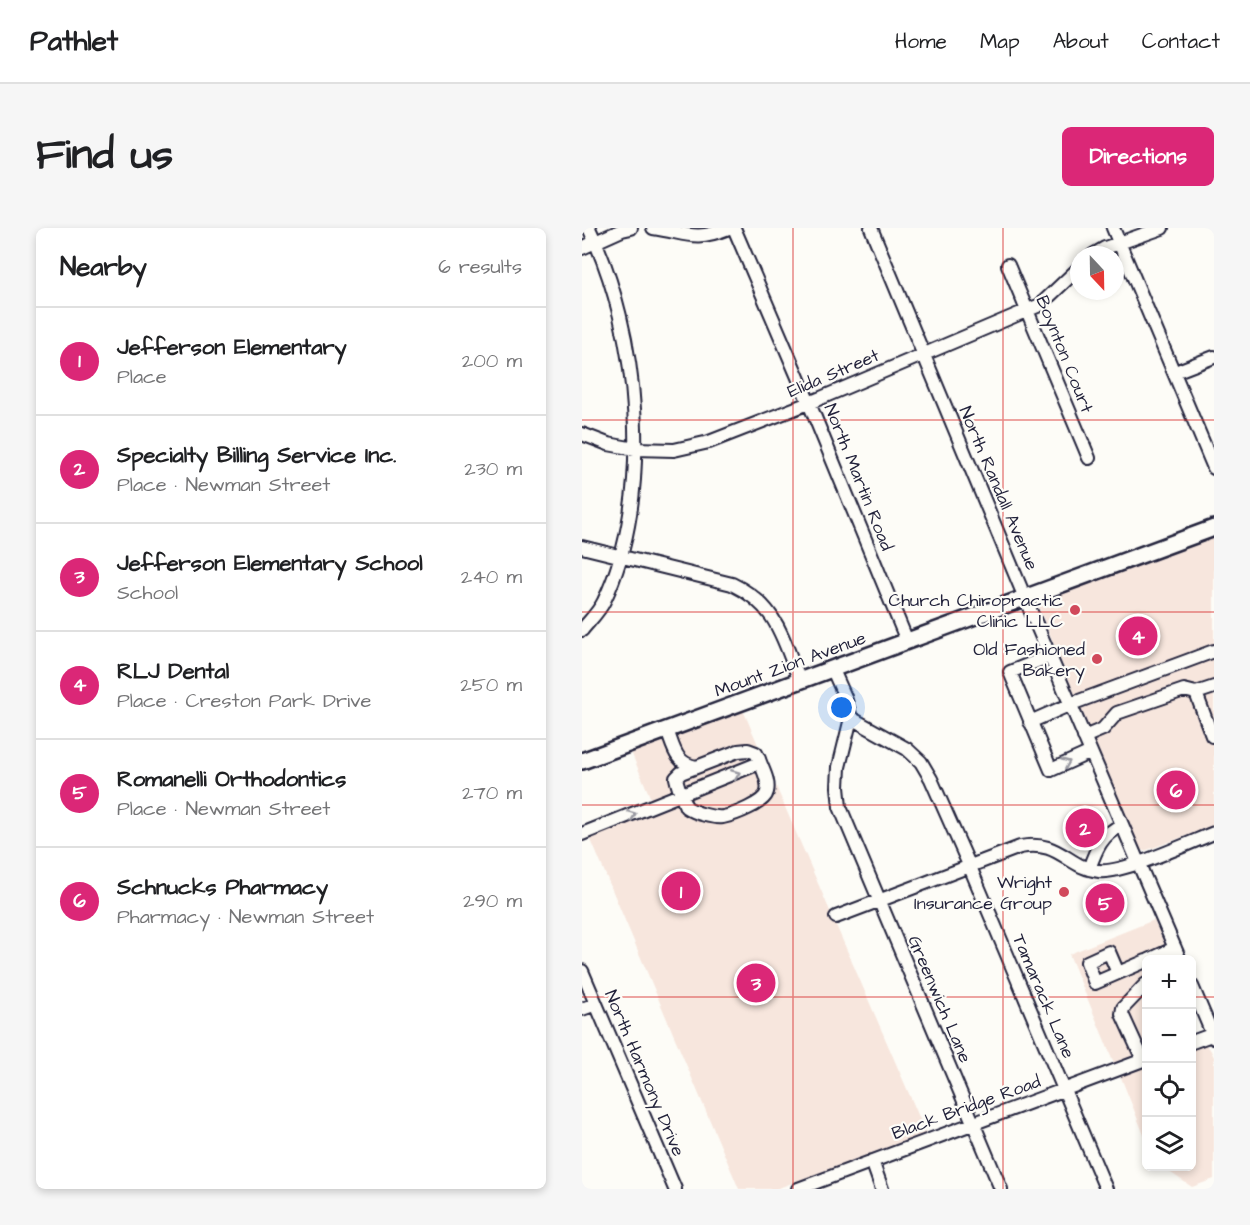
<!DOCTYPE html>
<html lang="en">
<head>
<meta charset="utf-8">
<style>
  body { margin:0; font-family:"Architects Daughter",sans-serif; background:#f6f6f6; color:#202124 }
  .controls { position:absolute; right:18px; bottom:18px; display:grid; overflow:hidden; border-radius:9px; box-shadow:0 3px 9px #0003 }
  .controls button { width:54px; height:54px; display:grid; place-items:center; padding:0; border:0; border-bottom:2px solid #e0e0e0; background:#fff; color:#202124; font:30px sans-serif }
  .compass { position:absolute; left:488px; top:18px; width:54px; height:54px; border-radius:50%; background:#fff; box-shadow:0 3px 9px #0003; rotate:158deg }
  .you { position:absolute; left:260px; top:480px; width:21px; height:21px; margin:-15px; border:4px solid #fff; border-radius:50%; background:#1a73e8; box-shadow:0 0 0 9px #1a73e833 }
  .badge { display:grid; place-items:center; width:39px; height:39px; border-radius:50%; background:#db2777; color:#fff; font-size:20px; font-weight:700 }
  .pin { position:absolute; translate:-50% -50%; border:3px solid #fff; box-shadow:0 2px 6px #0006 }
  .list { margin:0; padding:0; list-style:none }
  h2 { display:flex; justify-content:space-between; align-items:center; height:78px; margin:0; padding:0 24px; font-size:26px }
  h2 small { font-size:20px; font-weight:400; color:#757577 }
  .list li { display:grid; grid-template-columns:39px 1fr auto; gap:18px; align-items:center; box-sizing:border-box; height:108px; padding:0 24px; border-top:2px solid #e0e0e0 }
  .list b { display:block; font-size:22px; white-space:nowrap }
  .list p { margin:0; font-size:20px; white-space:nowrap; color:#757577 }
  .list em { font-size:20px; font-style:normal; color:#757577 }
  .icon { flex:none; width:33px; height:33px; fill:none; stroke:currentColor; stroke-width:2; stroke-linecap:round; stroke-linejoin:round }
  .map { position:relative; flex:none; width:632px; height:961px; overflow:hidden; border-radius:9px }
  header { display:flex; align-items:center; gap:36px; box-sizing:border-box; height:84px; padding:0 30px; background:#fff; border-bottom:2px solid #e0e0e0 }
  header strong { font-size:28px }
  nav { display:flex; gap:33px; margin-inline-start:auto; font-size:21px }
  .intro { display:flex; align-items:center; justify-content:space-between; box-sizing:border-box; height:144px; padding:0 36px }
  h1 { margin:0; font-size:42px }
  .button { padding:15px 27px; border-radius:9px; background:#db2777; color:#fff; font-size:21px; font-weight:700 }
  main { display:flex; gap:36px; padding:0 36px }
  aside { flex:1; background:#fff; border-radius:9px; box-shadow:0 3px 9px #0003 }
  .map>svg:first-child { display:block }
  .built { fill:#f7e6dd }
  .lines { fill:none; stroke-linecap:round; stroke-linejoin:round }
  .minor-casing { stroke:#22223b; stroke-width:16 }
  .major-casing { stroke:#22223b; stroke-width:20 }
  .minor { stroke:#fdfcf7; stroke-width:12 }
  .major { stroke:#fdfcf7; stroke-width:15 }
  .oneway { stroke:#9a9aa2 }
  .grid { fill:none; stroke:#d62828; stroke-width:1.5; stroke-opacity:0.55 }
  .poi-dot { fill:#d1495b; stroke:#fdfcf7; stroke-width:2 }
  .labels { text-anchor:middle; stroke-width:4.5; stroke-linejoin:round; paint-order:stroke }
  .street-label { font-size:18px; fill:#22223b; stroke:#fdfcf7 }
  .poi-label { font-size:18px; fill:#22223b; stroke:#fdfcf7; text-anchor:end }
</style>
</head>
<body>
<header>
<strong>Pathlet</strong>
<nav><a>Home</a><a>Map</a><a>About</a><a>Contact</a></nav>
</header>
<div class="intro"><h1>Find us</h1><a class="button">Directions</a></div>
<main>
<aside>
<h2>Nearby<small>6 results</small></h2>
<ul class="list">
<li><span class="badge">1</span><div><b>Jefferson Elementary</b><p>Place</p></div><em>200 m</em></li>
<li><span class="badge">2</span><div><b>Specialty Billing Service Inc.</b><p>Place · Newman Street</p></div><em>230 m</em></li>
<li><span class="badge">3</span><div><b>Jefferson Elementary School</b><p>School</p></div><em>240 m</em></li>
<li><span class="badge">4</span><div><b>RLJ Dental</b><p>Place · Creston Park Drive</p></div><em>250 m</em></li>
<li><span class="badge">5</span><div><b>Romanelli Orthodontics</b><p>Place · Newman Street</p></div><em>270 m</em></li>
<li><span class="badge">6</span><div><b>Schnucks Pharmacy</b><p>Pharmacy · Newman Street</p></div><em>290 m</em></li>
</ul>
</aside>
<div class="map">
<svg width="632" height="961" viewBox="0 0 632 961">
  <rect width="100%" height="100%" fill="#fdfcf7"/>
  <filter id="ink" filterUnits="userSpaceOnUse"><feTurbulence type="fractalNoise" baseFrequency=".0167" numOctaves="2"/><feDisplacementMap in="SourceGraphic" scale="12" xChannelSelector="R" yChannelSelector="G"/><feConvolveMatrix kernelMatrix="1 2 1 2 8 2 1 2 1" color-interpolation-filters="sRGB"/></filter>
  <g filter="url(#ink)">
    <!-- built -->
    <path class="built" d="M 632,308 L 632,598 L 562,623 L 558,621 L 456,378 L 456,374 L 461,371 Z
      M 161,482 L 344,905 L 194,961 L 157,961 L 6,605 L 72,578 L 49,524 Z
      M 572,692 L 589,731 L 564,732 L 564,823 L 532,835 L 487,726 Z
      M 618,817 L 624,817 L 628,821 L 632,829 L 632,951 L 610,959 L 580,939 L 610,938 L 610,820 Z
      M 564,837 L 564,912 L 538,847 Z"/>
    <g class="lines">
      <defs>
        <path id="minor" d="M 71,0 C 106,5 111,14 147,0
          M 152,0 L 227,175 L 325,413
          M 289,0 L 443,370 L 598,732
          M 531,0 L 632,240
          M 0,20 L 40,2 L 49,0
          M 511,27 L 523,20 L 580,0
          M 426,37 L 507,230
          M 593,144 L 632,129
          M 0,206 L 26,216 L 53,221 L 92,222 L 127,214 L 227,175 L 458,77 L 497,40
          M 0,319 L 150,356 C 196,378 200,410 218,453
          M 0,402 C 7,393 17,384 22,373 C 73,268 57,103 7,0
          M 468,428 L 428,444 L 469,542 L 509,524
          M 251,442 L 263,469 L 269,490 L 257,539 L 256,559 L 258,579 L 419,961
          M 632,459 L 614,465 L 630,508 L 632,507
          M 269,490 L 325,521 L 339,534 L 349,551 L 388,639 L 524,961
          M 448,494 L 489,476 L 632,423
          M 85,502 C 92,520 93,535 114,539
          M 502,509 L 521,501 L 535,485 L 602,462 L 614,465
          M 0,606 L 175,536 L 177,531 L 174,525 L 166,522 L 156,523 L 99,545 L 94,550 C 96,560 100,569 104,579 C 113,585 130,590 141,589 C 152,587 183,575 185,564 C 188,553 180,541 177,531
          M 507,641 C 514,621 520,606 540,597
          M 254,689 L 438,619 C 478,611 485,640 517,643 C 540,646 607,615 632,605
          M 567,732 L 593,720
          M 0,743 L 93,961
          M 536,745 L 527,724 L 505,734 L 513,755 L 564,733
          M 610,758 L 632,810
          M 0,781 L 14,776
          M 610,814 L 632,806
          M 561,832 L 540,786 L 541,780 L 564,756
          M 290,933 L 300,961
          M 216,961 L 564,831"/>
        <path id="major" d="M 0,533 L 632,300"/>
      </defs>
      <!-- minor casing -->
      <use href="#minor" class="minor-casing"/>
      <!-- major casing -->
      <use href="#major" class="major-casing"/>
      <!-- minor -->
      <use href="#minor" class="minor"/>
      <!-- major -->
      <use href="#major" class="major"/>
    </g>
    <!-- one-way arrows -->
    <defs><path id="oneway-chevron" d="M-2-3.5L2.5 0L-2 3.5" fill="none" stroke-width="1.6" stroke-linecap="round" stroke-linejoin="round" transform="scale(1.5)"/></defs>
    <g class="oneway">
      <use href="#oneway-chevron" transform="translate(484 535) rotate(-23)"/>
      <use href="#oneway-chevron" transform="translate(154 546) rotate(-22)"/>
      <use href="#oneway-chevron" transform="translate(50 587) rotate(-21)"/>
    </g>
  </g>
  <!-- grid -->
  <path class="grid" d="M 211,0 L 211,961M 421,0 L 421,961M 0,192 L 632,192M 0,384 L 632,384M 0,577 L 632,577M 0,769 L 564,769M 610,769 L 632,769"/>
  <!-- markers -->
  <g class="poi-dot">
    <circle cx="493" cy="382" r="6"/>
    <circle cx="515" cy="431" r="6"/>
    <circle cx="482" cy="664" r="6"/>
  </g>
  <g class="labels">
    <!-- street labels -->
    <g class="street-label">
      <text transform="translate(483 126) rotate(68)" y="6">Boynton Court</text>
      <text transform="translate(251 145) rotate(-23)" y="6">Elida Street</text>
      <text transform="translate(277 249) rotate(68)" y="6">North Martin Road</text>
      <text transform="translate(417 260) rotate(67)" y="6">North Randall Avenue</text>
      <text transform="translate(208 436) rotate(-20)" y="6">Mount Zion Avenue</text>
      <text transform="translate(462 768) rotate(67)" y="6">Tamarack Lane</text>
      <text transform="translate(358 771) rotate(67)" y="6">Greenwich Lane</text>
      <text transform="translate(63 845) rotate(67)" y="6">North Harmony Drive</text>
      <text transform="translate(384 879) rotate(-20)" y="6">Black Bridge Road</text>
    </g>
    <!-- poi labels -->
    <g class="poi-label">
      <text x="481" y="378">Church Chiropractic<tspan x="481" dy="21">Clinic LLC</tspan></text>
      <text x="503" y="427">Old Fashioned<tspan x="503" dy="21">Bakery</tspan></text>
      <text x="470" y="660">Wright<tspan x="470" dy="21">Insurance Group</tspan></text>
    </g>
  </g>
</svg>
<div class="controls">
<button>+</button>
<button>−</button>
<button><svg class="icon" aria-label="locate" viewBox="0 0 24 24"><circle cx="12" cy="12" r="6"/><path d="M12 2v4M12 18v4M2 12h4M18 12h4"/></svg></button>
<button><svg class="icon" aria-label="layers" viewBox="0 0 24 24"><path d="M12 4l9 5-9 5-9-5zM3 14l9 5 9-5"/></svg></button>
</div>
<svg class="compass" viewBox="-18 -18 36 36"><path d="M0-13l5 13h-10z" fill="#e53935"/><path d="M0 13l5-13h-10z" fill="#757577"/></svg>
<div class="you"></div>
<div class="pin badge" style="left:99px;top:663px">1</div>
<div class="pin badge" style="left:503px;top:600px">2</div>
<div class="pin badge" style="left:174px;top:755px">3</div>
<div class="pin badge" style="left:556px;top:408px">4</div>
<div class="pin badge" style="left:523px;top:675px">5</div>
<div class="pin badge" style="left:594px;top:562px">6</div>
</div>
</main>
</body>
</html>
